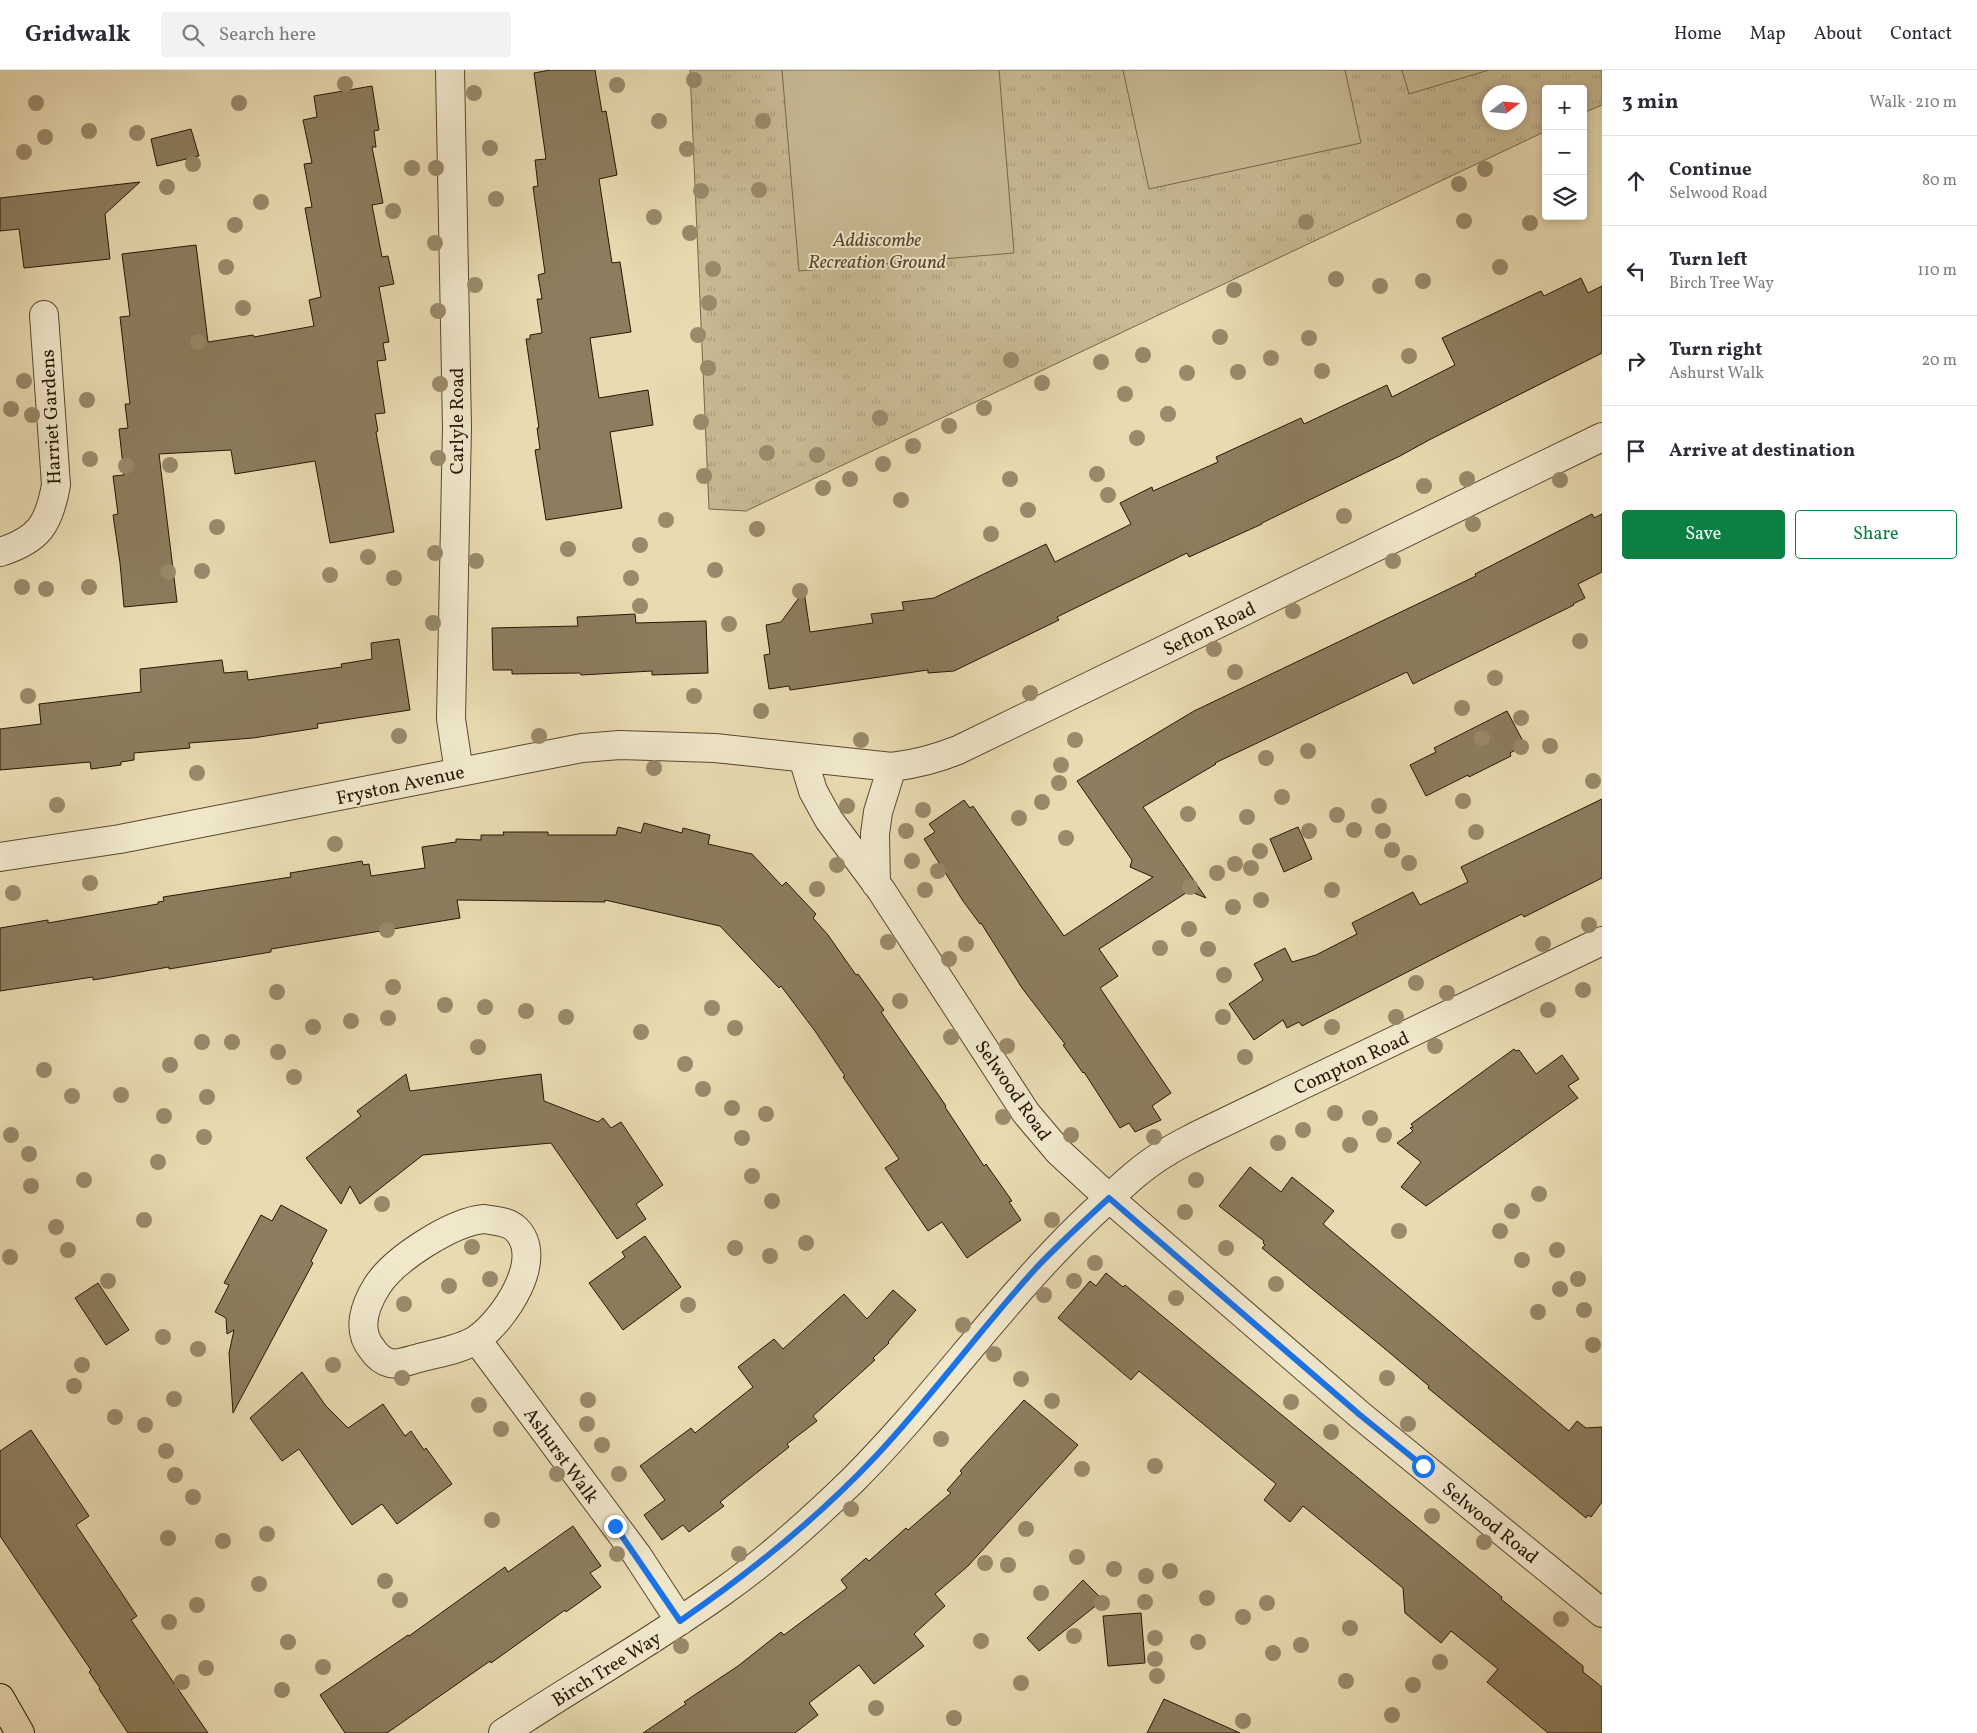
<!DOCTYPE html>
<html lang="en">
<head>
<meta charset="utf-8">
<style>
  body { margin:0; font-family:Vollkorn,serif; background:#f2f2f3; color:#2b2b33 }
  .controls { position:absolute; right:15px; top:15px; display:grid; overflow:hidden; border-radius:5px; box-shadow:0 2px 8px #0003 }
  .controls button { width:45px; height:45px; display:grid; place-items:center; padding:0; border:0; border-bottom:1px solid #e1e1e2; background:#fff; color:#2b2b33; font:25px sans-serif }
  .compass { position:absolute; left:1482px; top:15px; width:45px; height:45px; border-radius:50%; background:#fff; box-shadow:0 2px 8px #0003; rotate:74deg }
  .stop { position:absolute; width:15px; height:15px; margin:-11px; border:4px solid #1a73e8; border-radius:50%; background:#fff }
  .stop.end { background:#1a73e8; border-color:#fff; box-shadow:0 1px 5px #0008 }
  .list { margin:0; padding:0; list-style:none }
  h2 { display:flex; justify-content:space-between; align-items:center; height:65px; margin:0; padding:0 20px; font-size:21px }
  h2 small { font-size:16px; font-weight:400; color:#7c7c81 }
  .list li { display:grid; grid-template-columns:32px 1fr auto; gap:15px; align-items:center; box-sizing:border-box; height:90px; padding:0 20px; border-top:1px solid #e1e1e2 }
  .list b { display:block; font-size:19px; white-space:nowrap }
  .list p { margin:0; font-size:16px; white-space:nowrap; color:#7c7c81 }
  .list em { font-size:16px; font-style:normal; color:#7c7c81 }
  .actions { display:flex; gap:10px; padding:15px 20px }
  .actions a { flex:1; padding:11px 0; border:1px solid #0b8043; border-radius:5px; text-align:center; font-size:18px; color:#0b8043 }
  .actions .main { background:#0b8043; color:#fff }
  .icon { flex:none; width:28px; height:28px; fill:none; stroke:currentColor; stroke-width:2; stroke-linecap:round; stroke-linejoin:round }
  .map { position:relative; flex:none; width:1602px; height:1663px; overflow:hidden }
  header { display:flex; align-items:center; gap:30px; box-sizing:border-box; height:70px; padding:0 25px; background:#fff; border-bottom:1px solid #e1e1e2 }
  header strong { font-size:24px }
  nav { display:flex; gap:28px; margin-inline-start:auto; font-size:18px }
  .search { width:350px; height:45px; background:#f2f2f3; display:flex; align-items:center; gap:12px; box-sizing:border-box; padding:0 18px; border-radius:5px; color:#7c7c81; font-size:19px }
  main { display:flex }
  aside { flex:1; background:#fff }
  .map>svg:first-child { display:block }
  .park { fill:url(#park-tufts); stroke:#78684c; fill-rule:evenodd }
  .pitch { fill:#c8ba94; stroke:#78684c }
  .building { fill:#8c7d5e; stroke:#271704 }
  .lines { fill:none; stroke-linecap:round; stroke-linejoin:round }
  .minor-casing { stroke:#58482f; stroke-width:30 }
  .highway-casing { stroke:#271704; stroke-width:30 }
  .minor { stroke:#f1e8cc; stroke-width:28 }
  .highway { stroke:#e9dbb1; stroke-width:28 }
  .tree { fill:#998a6a }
  .route { stroke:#1a73e8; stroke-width:6 }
  .labels { text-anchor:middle; stroke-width:4; stroke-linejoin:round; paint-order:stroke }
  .park-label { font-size:19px; font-style:italic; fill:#57482f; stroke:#f1e8cc }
  .street-label { font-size:19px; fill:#271704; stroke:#f1e8cc }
</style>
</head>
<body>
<header>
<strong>Gridwalk</strong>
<div class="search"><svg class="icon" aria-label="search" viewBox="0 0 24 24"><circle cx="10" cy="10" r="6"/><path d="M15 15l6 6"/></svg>Search here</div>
<nav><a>Home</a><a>Map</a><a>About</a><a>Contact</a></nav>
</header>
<main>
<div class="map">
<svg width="1602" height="1663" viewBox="0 0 1602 1663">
  <defs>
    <pattern id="park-tufts" width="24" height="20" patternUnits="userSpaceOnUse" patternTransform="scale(1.25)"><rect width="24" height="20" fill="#c8ba94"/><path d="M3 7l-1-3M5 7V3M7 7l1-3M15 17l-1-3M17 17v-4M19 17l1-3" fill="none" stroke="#ac9f7e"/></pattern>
  </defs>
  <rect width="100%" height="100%" fill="#e9dbb1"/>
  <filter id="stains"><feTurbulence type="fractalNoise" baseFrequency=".004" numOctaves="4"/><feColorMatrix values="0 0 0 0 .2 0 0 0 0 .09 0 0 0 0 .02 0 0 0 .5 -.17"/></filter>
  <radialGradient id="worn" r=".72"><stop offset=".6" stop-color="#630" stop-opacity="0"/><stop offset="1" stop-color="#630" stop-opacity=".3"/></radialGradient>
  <!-- park -->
  <path class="park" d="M 690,0 L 1602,0 L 1602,35 L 1583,43 L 1583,19 L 1546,19 L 1546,61 L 746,441 L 709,439 ZM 1490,22 L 1520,22 L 1520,52 L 1490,52 Z"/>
  <!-- pitch -->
  <path class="pitch" d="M 782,0 L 999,0 L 1014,183 L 799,201 Z
    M 1123,0 L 1345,0 L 1361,73 L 1149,119 Z
    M 1402,0 L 1489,0 L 1409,24 Z"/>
  <!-- building -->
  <path class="building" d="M 550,0 L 595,0 L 602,42 L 606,41 L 617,105 L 599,109 L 612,193 L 620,192 L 631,262 L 590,268 L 599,328 L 648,320 L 653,355 L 610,362 L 622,438 L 546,450 L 535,380 L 540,379 L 537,358 L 539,358 L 526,269 L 530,269 L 530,265 L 542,263 L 537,229 L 542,229 L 538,205 L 545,203 L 533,117 L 538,116 L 535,90 L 546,89 L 534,3 Z
    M 372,16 L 379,60 L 374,61 L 376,77 L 372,77 L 383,133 L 372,135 L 382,187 L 388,186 L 394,214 L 379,217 L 389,272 L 383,273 L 386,290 L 377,291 L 385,343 L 375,344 L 378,361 L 376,362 L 394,462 L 330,473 L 315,391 L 235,404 L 231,380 L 159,384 L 177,532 L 124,537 L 120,493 L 113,445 L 118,444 L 113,406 L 124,405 L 119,359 L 128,358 L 125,334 L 130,334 L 120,247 L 130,246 L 122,184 L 196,175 L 208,272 L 253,265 L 254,267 L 314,256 L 309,230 L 321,227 L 305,138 L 312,137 L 304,94 L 312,93 L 303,50 L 317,47 L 314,26 Z
    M 191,59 L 199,86 L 157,96 L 151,69 Z
    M 140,112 L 105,144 L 110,189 L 24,198 L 19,159 L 0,161 L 0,128 Z
    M 1581,208 L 1588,223 L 1602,216 L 1602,283 L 1429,370 L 1400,386 L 1262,453 L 1262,454 L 1189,487 L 1187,483 L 1057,547 L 1059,550 L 954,601 L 928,603 L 928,600 L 790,620 L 789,616 L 769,619 L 764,585 L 770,584 L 766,555 L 781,552 L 804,521 L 810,562 L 873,553 L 871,544 L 904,540 L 902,532 L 934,528 L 1046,474 L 1055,492 L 1131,454 L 1120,433 L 1152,417 L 1153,421 L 1218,392 L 1216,387 L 1301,348 L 1304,354 L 1387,315 L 1392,327 L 1455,295 L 1442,268 L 1541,221 L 1544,226 Z
    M 1592,444 L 1594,448 L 1602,444 L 1602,502 L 1578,514 L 1585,528 L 1573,534 L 1574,535 L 1413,614 L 1407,602 L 1215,693 L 1216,694 L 1143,737 L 1206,828 L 1189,821 L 1099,879 L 1118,906 L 1100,918 L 1171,1023 L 1152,1036 L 1161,1050 L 1135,1062 L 1129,1053 L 1120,1058 L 1084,1002 L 1083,1003 L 1063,975 L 1065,974 L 1022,918 L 981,853 L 980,854 L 963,831 L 924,769 L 935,762 L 929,754 L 964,730 L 970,738 L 973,736 L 1064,866 L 1153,807 L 1130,797 L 1132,790 L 1077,711 L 1194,641 L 1476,506 L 1475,504 Z
    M 635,544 L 636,553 L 706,551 L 708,603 L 652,605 L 652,601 L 581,605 L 580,603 L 512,604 L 512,600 L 493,600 L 492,558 L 578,556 L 577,547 Z
    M 399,569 L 410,640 L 317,654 L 318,658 L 253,668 L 189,673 L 190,678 L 134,683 L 134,690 L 121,692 L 121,695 L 91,699 L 90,692 L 0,700 L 0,659 L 41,654 L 39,634 L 141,622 L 140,599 L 222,590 L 224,603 L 247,601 L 248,610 L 342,597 L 341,594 L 372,589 L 371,573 Z
    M 1507,641 L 1525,675 L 1510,683 L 1511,686 L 1469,707 L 1468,705 L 1426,726 L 1410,695 L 1436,682 L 1434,678 Z
    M 1602,729 L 1602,808 L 1524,847 L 1522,844 L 1466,872 L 1302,956 L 1299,952 L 1287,958 L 1283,950 L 1254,970 L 1229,934 L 1263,910 L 1254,894 L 1285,878 L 1292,892 L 1316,885 L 1357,864 L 1352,853 L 1413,822 L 1420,835 L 1468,812 L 1461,797 Z
    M 644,753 L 682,763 L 683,758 L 710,765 L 708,774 L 752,784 L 782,816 L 786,812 L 816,844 L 813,848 L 828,865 L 856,905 L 858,904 L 884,940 L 881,942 L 946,1036 L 945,1037 L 984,1096 L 986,1094 L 1012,1131 L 1009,1132 L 1021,1150 L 967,1188 L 942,1152 L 928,1161 L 885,1098 L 899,1089 L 843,1007 L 845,1006 L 815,961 L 781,916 L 779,918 L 720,856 L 605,830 L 605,832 L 457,830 L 460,848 L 271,879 L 271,882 L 169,899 L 169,897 L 93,910 L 93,907 L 0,921 L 0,858 L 48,850 L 48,853 L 158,834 L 158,832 L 164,831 L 163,827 L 291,807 L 290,803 L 362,791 L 363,795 L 369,794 L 371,806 L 425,798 L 422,777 L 456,772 L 456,769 L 481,770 L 481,765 L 504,765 L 503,762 L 548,762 L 548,765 L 616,765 L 618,757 L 641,763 Z
    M 1298,757 L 1312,789 L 1284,802 L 1270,769 Z
    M 1514,979 L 1516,981 L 1519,980 L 1536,1004 L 1562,985 L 1579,1009 L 1568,1016 L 1578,1028 L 1426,1136 L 1401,1117 L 1421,1092 L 1397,1073 L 1413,1061 L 1410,1058 L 1413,1057 L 1411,1054 Z
    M 406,1004 L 410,1021 L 541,1004 L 544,1031 L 598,1052 L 603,1048 L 611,1058 L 621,1052 L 663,1115 L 636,1134 L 646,1149 L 617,1169 L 551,1073 L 423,1085 L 360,1134 L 350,1116 L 341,1134 L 306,1088 L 361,1046 L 357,1041 Z
    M 1250,1097 L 1281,1122 L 1292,1107 L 1334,1141 L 1323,1154 L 1569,1361 L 1577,1351 L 1586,1358 L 1602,1357 L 1602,1432 L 1591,1447 L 1588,1445 L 1586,1448 L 1428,1318 L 1429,1316 L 1384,1278 L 1262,1178 L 1265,1175 L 1263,1173 L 1264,1171 L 1219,1136 Z
    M 281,1135 L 327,1160 L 311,1191 L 313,1193 L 233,1343 L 229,1283 L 234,1260 L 227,1264 L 226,1248 L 215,1242 L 229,1215 L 224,1213 L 261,1145 L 272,1151 Z
    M 645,1166 L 681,1217 L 623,1260 L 589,1213 L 625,1187 L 622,1182 Z
    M 1106,1203 L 1123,1217 L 1125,1215 L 1219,1293 L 1473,1503 L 1502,1527 L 1501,1529 L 1583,1596 L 1583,1602 L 1602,1617 L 1602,1663 L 1548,1663 L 1487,1612 L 1498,1599 L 1451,1561 L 1441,1573 L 1405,1543 L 1403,1518 L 1303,1436 L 1290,1452 L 1264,1430 L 1276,1414 L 1139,1301 L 1131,1310 L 1058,1248 L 1090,1211 L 1096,1216 Z
    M 98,1213 L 129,1260 L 106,1275 L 75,1228 Z
    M 893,1220 L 916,1240 L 888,1272 L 889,1273 L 873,1288 L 875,1290 L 813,1346 L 817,1351 L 787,1374 L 789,1377 L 720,1432 L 724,1436 L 689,1462 L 683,1455 L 662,1470 L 644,1445 L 665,1430 L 640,1396 L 691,1358 L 695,1363 L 753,1317 L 738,1297 L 774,1269 L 783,1279 L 844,1224 L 867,1249 Z
    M 302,1302 L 326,1336 L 348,1358 L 383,1334 L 405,1366 L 411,1361 L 424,1380 L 426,1378 L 452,1414 L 397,1454 L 382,1434 L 352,1455 L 299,1379 L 282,1391 L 250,1348 Z
    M 1024,1330 L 1078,1375 L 968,1496 L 935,1524 L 945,1536 L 914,1564 L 924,1576 L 874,1614 L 859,1595 L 809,1633 L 818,1645 L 795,1663 L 643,1663 L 686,1634 L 684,1632 L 738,1596 L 781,1562 L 784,1565 L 847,1518 L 841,1510 L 866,1488 L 869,1491 L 906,1458 L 908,1460 L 951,1423 L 947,1420 L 962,1403 L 960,1401 Z
    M 31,1360 L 89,1446 L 76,1455 L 137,1546 L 131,1550 L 208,1663 L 128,1663 L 99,1619 L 100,1618 L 89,1602 L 91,1600 L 0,1466 L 0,1381 Z
    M 573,1456 L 601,1496 L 590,1503 L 601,1517 L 566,1542 L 565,1540 L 491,1593 L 490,1591 L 387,1663 L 345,1663 L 320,1625 L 408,1565 L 409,1566 L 505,1497 L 508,1502 Z
    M 1083,1510 L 1103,1530 L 1039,1581 L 1027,1568 Z
    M 1141,1543 L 1145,1593 L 1108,1596 L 1103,1546 Z
    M 1164,1629 L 1240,1663 L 1147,1663 Z"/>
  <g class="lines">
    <defs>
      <path id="minor" d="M 450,0 L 457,357 L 451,649 L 459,702
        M 0,482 C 39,470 49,454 56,415 L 44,245
        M 803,688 L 813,721 L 829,750 L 881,820 L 1026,1043 L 1059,1082 L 1109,1128 L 1360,1345 L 1602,1543
        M 0,787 L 120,769 L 582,678 L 620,675 L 715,678 L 892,697 C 916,694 936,689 958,680 L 1602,367
        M 876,814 L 875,764 L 878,742 L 892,697
        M 484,1149 C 495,1151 508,1151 516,1159 C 546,1189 504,1250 477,1269 C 463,1279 437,1283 419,1288 C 411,1290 399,1295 390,1293 C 382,1291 376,1285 372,1279 C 356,1260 365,1235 377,1216 C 394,1189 452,1152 484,1149 Z
        M 477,1270 L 637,1485 L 680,1551
        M 503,1663 C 575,1615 651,1573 722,1522 C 769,1489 812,1450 853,1410 C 937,1326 1005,1226 1092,1144 C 1116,1122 1139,1098 1167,1082 C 1178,1075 1189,1070 1200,1064 L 1602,871"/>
      <path id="highway" d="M 0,1628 L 20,1663"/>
    </defs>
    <!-- minor casing -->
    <use href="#minor" class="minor-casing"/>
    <!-- highway casing -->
    <use href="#highway" class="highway-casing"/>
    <!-- minor -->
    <use href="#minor" class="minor"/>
    <!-- highway -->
    <use href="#highway" class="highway"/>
  </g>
  <!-- trees -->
  <g class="tree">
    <circle cx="694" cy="10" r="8"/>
    <circle cx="345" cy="14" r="8"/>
    <circle cx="617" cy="15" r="8"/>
    <circle cx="474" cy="23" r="8"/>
    <circle cx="36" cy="33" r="8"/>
    <circle cx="239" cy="33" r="8"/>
    <circle cx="659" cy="51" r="8"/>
    <circle cx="763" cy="51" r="8"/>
    <circle cx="89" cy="61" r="8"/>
    <circle cx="137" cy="63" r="8"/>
    <circle cx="45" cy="67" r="8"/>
    <circle cx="490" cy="78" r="8"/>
    <circle cx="687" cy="79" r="8"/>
    <circle cx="24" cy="82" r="8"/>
    <circle cx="193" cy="94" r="8"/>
    <circle cx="412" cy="98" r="8"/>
    <circle cx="436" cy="98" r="8"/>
    <circle cx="1485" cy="99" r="8"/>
    <circle cx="1459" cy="114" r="8"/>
    <circle cx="167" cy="117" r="8"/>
    <circle cx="759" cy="120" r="8"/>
    <circle cx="701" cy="121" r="8"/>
    <circle cx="496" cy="129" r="8"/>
    <circle cx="261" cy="132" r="8"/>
    <circle cx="393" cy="141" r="8"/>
    <circle cx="654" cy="147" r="8"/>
    <circle cx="1464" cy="151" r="8"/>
    <circle cx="1306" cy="152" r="8"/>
    <circle cx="1530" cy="153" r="8"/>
    <circle cx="235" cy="155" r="8"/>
    <circle cx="690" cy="163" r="8"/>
    <circle cx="435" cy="173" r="8"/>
    <circle cx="226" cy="197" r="8"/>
    <circle cx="1500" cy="197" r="8"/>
    <circle cx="713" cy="199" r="8"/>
    <circle cx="1336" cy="209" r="8"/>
    <circle cx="1423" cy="211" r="8"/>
    <circle cx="475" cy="215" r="8"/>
    <circle cx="1380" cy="216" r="8"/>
    <circle cx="1234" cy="220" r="8"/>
    <circle cx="709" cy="233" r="8"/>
    <circle cx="243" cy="238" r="8"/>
    <circle cx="438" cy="241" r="8"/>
    <circle cx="698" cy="265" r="8"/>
    <circle cx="1220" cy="267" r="8"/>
    <circle cx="1309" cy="268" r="8"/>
    <circle cx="198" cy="272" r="8"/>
    <circle cx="1143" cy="285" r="8"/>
    <circle cx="1409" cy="286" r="8"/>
    <circle cx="1271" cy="288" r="8"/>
    <circle cx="1011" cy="290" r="8"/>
    <circle cx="1101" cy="292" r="8"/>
    <circle cx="708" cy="298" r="8"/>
    <circle cx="1322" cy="301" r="8"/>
    <circle cx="1238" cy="302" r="8"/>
    <circle cx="1187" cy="303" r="8"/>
    <circle cx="24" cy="311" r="8"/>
    <circle cx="1042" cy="313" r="8"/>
    <circle cx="440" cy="314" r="8"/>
    <circle cx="1125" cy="324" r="8"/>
    <circle cx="87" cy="330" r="8"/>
    <circle cx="984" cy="338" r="8"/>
    <circle cx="11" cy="339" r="8"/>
    <circle cx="1168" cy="344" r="8"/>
    <circle cx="32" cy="345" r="8"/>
    <circle cx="880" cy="348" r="8"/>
    <circle cx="701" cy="352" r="8"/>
    <circle cx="949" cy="356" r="8"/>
    <circle cx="1137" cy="368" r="8"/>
    <circle cx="913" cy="376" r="8"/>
    <circle cx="767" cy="383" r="8"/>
    <circle cx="817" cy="385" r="8"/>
    <circle cx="438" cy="388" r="8"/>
    <circle cx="90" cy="389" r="8"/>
    <circle cx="883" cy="394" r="8"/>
    <circle cx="170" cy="395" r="8"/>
    <circle cx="126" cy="396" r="8"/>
    <circle cx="1097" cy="404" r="8"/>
    <circle cx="704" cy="406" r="8"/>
    <circle cx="850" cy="409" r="8"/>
    <circle cx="1010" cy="409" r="8"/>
    <circle cx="1467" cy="409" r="8"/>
    <circle cx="1560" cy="410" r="8"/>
    <circle cx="1424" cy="416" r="8"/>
    <circle cx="823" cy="418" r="8"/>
    <circle cx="1108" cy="425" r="8"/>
    <circle cx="901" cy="430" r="8"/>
    <circle cx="1028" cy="440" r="8"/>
    <circle cx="1344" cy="446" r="8"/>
    <circle cx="666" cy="450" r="8"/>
    <circle cx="1473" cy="454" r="8"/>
    <circle cx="217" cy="457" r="8"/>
    <circle cx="757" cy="459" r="8"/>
    <circle cx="991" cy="464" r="8"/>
    <circle cx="640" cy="475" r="8"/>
    <circle cx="568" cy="479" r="8"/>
    <circle cx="435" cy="483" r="8"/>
    <circle cx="368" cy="487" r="8"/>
    <circle cx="476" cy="491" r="8"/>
    <circle cx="1393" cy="491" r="8"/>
    <circle cx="715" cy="500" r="8"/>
    <circle cx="202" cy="501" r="8"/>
    <circle cx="168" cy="502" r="8"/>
    <circle cx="330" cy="505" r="8"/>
    <circle cx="394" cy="508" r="8"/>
    <circle cx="631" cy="508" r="8"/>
    <circle cx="22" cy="517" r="8"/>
    <circle cx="89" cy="517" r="8"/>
    <circle cx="46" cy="519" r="8"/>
    <circle cx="800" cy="521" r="8"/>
    <circle cx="640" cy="536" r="8"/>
    <circle cx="1293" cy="541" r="8"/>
    <circle cx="433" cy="553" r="8"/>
    <circle cx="729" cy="554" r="8"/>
    <circle cx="1580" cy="571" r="8"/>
    <circle cx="1214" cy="579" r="8"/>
    <circle cx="1235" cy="602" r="8"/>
    <circle cx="1495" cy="608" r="8"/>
    <circle cx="1030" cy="623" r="8"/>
    <circle cx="28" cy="626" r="8"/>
    <circle cx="694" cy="626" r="8"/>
    <circle cx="1462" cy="638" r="8"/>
    <circle cx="761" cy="641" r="8"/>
    <circle cx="1521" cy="648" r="8"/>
    <circle cx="399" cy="666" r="8"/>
    <circle cx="539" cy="666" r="8"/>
    <circle cx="1482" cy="668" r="8"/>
    <circle cx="861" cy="670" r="8"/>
    <circle cx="1075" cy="670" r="8"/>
    <circle cx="1550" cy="676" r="8"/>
    <circle cx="1521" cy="677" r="8"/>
    <circle cx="1308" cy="681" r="8"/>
    <circle cx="1266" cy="688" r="8"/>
    <circle cx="1061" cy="695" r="8"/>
    <circle cx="654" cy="698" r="8"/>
    <circle cx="197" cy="703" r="8"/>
    <circle cx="1593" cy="711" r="8"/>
    <circle cx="1059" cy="713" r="8"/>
    <circle cx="1282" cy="727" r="8"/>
    <circle cx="1463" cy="731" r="8"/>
    <circle cx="1042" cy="732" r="8"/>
    <circle cx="57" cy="735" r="8"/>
    <circle cx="847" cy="736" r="8"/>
    <circle cx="1379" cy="736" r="8"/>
    <circle cx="923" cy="740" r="8"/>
    <circle cx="1188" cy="744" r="8"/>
    <circle cx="1337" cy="745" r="8"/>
    <circle cx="1247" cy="747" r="8"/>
    <circle cx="1019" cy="748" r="8"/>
    <circle cx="1354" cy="760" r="8"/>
    <circle cx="906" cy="761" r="8"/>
    <circle cx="1309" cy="761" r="8"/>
    <circle cx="1383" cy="761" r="8"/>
    <circle cx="1476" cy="762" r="8"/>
    <circle cx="1066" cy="768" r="8"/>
    <circle cx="335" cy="774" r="8"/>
    <circle cx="1392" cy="780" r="8"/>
    <circle cx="1260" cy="781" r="8"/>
    <circle cx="912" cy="791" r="8"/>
    <circle cx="1409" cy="793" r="8"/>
    <circle cx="1235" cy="794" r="8"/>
    <circle cx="837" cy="795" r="8"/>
    <circle cx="1251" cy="798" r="8"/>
    <circle cx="938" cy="801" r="8"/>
    <circle cx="1217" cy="803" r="8"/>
    <circle cx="90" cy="813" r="8"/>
    <circle cx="1190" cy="817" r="8"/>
    <circle cx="817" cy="819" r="8"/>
    <circle cx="925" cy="820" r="8"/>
    <circle cx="1332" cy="820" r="8"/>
    <circle cx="13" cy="823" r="8"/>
    <circle cx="1261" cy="830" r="8"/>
    <circle cx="1233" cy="837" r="8"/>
    <circle cx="1589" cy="855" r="8"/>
    <circle cx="1189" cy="859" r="8"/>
    <circle cx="387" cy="860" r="8"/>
    <circle cx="888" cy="872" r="8"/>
    <circle cx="966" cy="874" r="8"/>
    <circle cx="1543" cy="874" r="8"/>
    <circle cx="1160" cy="878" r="8"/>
    <circle cx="1208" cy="879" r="8"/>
    <circle cx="949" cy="889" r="8"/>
    <circle cx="1224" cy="905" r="8"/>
    <circle cx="1416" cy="913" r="8"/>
    <circle cx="393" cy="917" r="8"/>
    <circle cx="1583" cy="920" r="8"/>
    <circle cx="277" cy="922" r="8"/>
    <circle cx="1447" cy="923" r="8"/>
    <circle cx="900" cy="931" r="8"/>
    <circle cx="445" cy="935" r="8"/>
    <circle cx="485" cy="937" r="8"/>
    <circle cx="712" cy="938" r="8"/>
    <circle cx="1548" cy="940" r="8"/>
    <circle cx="526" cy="941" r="8"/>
    <circle cx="566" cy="947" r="8"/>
    <circle cx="1223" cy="947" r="8"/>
    <circle cx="1396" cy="947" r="8"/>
    <circle cx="388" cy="948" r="8"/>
    <circle cx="351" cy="951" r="8"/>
    <circle cx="313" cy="957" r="8"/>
    <circle cx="1332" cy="957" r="8"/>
    <circle cx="735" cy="958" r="8"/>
    <circle cx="641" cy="962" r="8"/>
    <circle cx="951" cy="967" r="8"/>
    <circle cx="202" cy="972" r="8"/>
    <circle cx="232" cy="972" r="8"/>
    <circle cx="1007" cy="976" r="8"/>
    <circle cx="1435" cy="976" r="8"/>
    <circle cx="478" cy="977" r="8"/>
    <circle cx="278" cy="982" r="8"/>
    <circle cx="1245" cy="987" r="8"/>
    <circle cx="685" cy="994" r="8"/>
    <circle cx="170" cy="995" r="8"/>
    <circle cx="44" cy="1000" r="8"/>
    <circle cx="294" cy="1007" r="8"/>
    <circle cx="703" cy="1019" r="8"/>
    <circle cx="121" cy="1025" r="8"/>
    <circle cx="72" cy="1026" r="8"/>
    <circle cx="207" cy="1027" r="8"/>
    <circle cx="732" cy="1038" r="8"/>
    <circle cx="1335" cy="1043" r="8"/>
    <circle cx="766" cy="1044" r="8"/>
    <circle cx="164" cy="1046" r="8"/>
    <circle cx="1003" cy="1047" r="8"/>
    <circle cx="1370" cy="1048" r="8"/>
    <circle cx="1303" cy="1060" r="8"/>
    <circle cx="11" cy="1065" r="8"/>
    <circle cx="1071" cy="1065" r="8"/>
    <circle cx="1384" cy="1065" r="8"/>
    <circle cx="204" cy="1067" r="8"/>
    <circle cx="1154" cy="1067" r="8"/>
    <circle cx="742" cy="1068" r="8"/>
    <circle cx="1278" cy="1073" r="8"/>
    <circle cx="1350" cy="1075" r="8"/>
    <circle cx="29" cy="1084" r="8"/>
    <circle cx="158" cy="1092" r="8"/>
    <circle cx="752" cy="1106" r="8"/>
    <circle cx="84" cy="1110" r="8"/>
    <circle cx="1196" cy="1110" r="8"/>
    <circle cx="31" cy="1116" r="8"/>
    <circle cx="1539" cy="1124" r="8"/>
    <circle cx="772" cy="1131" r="8"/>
    <circle cx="382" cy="1134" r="8"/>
    <circle cx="1512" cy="1141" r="8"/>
    <circle cx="1185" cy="1142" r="8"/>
    <circle cx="144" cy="1150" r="8"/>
    <circle cx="1052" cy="1150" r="8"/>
    <circle cx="56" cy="1157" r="8"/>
    <circle cx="1399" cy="1161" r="8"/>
    <circle cx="1500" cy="1161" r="8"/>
    <circle cx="806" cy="1173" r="8"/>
    <circle cx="472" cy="1177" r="8"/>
    <circle cx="735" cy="1178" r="8"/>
    <circle cx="1226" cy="1178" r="8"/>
    <circle cx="68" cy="1180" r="8"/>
    <circle cx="1557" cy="1180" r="8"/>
    <circle cx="770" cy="1186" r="8"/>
    <circle cx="10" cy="1187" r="8"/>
    <circle cx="1522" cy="1190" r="8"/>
    <circle cx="1095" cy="1193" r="8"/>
    <circle cx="490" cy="1209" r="8"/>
    <circle cx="1578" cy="1209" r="8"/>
    <circle cx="108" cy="1211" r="8"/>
    <circle cx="1074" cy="1211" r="8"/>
    <circle cx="1276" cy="1214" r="8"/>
    <circle cx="449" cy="1216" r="8"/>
    <circle cx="1560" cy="1219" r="8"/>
    <circle cx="1044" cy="1225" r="8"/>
    <circle cx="1176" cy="1228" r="8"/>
    <circle cx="404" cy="1234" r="8"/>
    <circle cx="688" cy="1235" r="8"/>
    <circle cx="1584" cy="1240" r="8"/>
    <circle cx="1538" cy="1242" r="8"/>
    <circle cx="963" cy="1255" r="8"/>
    <circle cx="163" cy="1267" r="8"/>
    <circle cx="1593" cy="1275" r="8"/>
    <circle cx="198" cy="1279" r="8"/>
    <circle cx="994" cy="1284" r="8"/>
    <circle cx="82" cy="1295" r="8"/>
    <circle cx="333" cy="1295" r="8"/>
    <circle cx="402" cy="1308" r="8"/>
    <circle cx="1387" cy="1308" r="8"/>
    <circle cx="1021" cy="1309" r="8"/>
    <circle cx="74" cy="1316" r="8"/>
    <circle cx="174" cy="1329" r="8"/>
    <circle cx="588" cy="1330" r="8"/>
    <circle cx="1052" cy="1331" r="8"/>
    <circle cx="1291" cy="1332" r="8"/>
    <circle cx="479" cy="1335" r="8"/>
    <circle cx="115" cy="1347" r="8"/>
    <circle cx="587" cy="1354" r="8"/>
    <circle cx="1408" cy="1354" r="8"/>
    <circle cx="145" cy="1355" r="8"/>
    <circle cx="501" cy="1359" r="8"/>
    <circle cx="1331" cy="1362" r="8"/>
    <circle cx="941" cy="1369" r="8"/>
    <circle cx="602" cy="1375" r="8"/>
    <circle cx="166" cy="1381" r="8"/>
    <circle cx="1155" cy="1396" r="8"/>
    <circle cx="1082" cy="1399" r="8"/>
    <circle cx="557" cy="1404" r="8"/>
    <circle cx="619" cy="1404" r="8"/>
    <circle cx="175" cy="1405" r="8"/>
    <circle cx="193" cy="1427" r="8"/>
    <circle cx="851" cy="1439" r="8"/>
    <circle cx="1432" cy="1446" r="8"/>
    <circle cx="492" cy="1450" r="8"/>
    <circle cx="1026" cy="1459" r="8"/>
    <circle cx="267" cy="1464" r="8"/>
    <circle cx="168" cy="1468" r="8"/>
    <circle cx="223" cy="1471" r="8"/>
    <circle cx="1484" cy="1472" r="8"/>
    <circle cx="617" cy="1484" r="8"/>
    <circle cx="739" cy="1484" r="8"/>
    <circle cx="1077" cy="1487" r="8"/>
    <circle cx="985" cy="1493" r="8"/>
    <circle cx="1008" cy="1495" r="8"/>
    <circle cx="1114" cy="1499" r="8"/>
    <circle cx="1170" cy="1501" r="8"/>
    <circle cx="1146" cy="1506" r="8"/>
    <circle cx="385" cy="1511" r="8"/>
    <circle cx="259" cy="1514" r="8"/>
    <circle cx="1041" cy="1523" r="8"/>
    <circle cx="1207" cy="1528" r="8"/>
    <circle cx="400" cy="1530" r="8"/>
    <circle cx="1145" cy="1532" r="8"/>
    <circle cx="1102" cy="1533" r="8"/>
    <circle cx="1267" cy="1533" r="8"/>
    <circle cx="197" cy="1535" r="8"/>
    <circle cx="1243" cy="1547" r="8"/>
    <circle cx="1561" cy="1549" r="8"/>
    <circle cx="169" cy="1552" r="8"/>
    <circle cx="1350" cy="1558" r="8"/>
    <circle cx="1074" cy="1566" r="8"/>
    <circle cx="1155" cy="1568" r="8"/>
    <circle cx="981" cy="1571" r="8"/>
    <circle cx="288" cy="1572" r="8"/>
    <circle cx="1198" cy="1572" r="8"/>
    <circle cx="1301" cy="1575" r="8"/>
    <circle cx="681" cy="1576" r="8"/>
    <circle cx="1273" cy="1583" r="8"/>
    <circle cx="1155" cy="1589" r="8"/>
    <circle cx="1440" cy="1592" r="8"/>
    <circle cx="323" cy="1597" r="8"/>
    <circle cx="206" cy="1598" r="8"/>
    <circle cx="1157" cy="1606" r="8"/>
    <circle cx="1346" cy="1611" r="8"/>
    <circle cx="182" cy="1612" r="8"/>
    <circle cx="1021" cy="1613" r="8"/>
    <circle cx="1413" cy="1615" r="8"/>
    <circle cx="282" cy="1620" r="8"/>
    <circle cx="876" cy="1638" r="8"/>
    <circle cx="1392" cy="1645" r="8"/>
    <circle cx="954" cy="1648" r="8"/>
    <circle cx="1243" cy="1651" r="8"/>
  </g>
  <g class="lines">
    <!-- route -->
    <path class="route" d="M 615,1456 L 680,1551 C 751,1502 817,1449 876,1386 C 933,1325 982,1257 1038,1196 C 1061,1172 1085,1150 1109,1128 L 1360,1345 L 1423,1396"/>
  </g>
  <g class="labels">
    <!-- park labels -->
    <g class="park-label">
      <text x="877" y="176">Addiscombe<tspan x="877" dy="22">Recreation Ground</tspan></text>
    </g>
    <!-- street labels -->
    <g class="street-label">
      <text transform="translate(50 347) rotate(-93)" y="7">Harriet Gardens</text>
      <text transform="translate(456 351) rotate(-90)" y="7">Carlyle Road</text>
      <text transform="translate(1209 558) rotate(-26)" y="7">Sefton Road</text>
      <text transform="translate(400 714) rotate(-12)" y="7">Fryston Avenue</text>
      <text transform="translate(1351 992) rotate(-25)" y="7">Compton Road</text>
      <text transform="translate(1014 1020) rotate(55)" y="7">Selwood Road</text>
      <text transform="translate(562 1385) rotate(54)" y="7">Ashurst Walk</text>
      <text transform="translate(1491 1452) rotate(39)" y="7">Selwood Road</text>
      <text transform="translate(606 1598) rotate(-32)" y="7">Birch Tree Way</text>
    </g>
  </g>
  <rect width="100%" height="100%" filter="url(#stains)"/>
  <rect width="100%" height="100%" fill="url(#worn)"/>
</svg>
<div class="controls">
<button>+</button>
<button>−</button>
<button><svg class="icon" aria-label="layers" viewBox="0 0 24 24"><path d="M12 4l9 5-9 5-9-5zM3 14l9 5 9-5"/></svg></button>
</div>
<svg class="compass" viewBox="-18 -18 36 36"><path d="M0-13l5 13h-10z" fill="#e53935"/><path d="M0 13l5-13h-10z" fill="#7c7c81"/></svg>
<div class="stop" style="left:1423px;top:1396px"></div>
<div class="stop end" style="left:615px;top:1456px"></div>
</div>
<aside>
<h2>3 min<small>Walk · 210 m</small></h2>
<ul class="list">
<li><svg class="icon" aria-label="ahead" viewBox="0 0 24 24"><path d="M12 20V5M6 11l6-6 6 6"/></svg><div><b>Continue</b><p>Selwood Road</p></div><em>80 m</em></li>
<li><svg class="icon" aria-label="left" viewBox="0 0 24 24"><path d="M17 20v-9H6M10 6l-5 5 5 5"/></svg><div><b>Turn left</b><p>Birch Tree Way</p></div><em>110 m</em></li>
<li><svg class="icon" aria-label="right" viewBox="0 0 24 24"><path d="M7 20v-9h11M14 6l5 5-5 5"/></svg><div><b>Turn right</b><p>Ashurst Walk</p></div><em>20 m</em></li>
<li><svg class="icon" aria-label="arrive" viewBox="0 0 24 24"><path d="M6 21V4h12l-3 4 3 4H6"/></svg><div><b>Arrive at destination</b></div></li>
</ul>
<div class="actions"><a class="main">Save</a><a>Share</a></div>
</aside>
</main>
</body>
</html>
